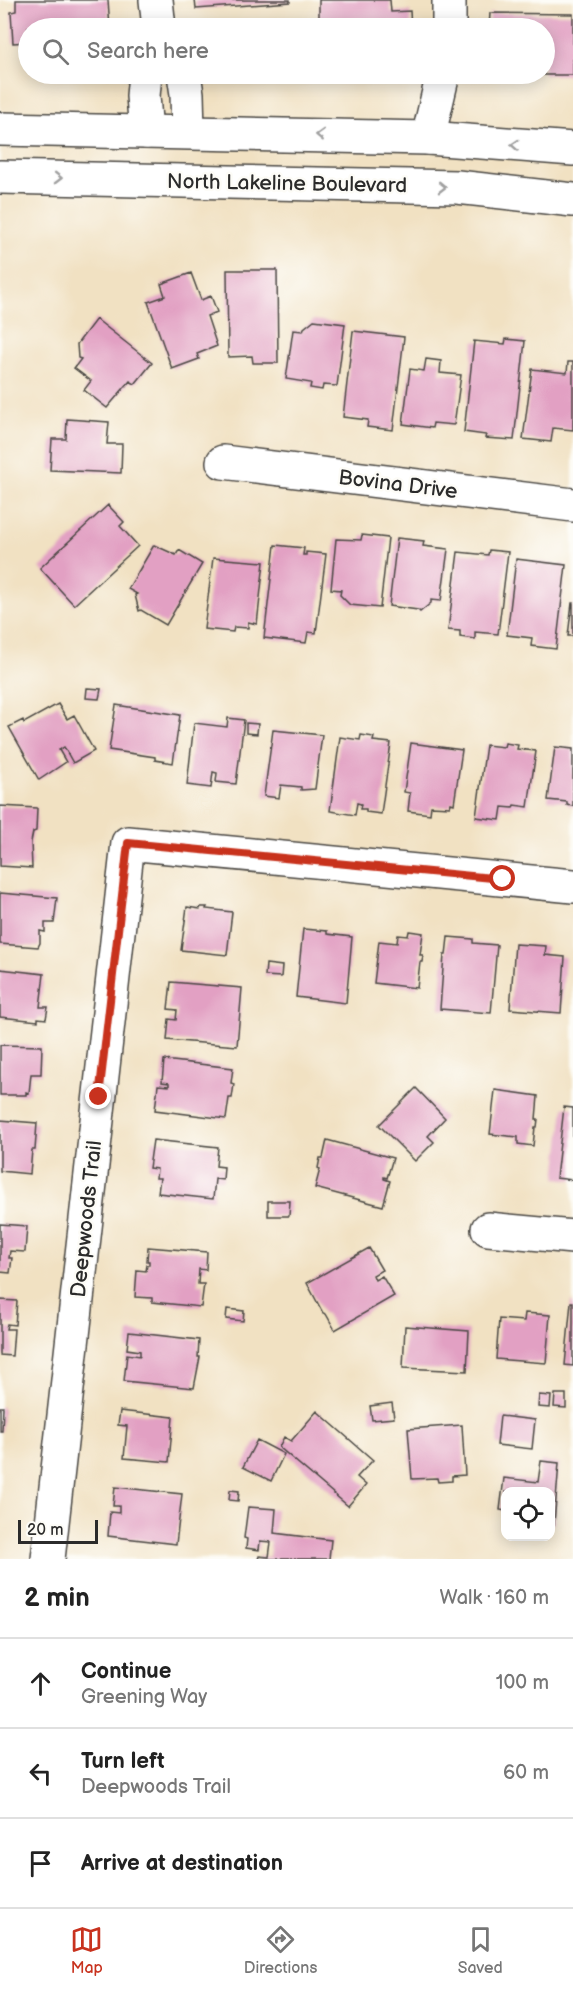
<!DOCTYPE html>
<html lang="en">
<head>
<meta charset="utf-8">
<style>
  body { margin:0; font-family:"Balsamiq Sans",sans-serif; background:#f2f2f2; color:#222 }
  .controls { position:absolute; right:18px; bottom:18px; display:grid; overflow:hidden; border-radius:12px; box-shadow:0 3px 15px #0003 }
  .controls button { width:54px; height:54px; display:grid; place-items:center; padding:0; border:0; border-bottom:2px solid #e0e0e0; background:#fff; color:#222; font:30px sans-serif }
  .scale { position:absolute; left:18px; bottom:15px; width:80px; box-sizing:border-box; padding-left:6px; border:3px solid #2b2b2b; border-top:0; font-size:16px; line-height:21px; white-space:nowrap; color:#2b2b2b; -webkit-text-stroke:4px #fdfcf7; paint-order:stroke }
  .stop { position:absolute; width:18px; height:18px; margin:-14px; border:4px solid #c8321e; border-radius:50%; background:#fff }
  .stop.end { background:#c8321e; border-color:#fff; box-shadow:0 2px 6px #0008 }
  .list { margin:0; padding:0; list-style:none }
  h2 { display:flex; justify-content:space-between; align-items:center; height:78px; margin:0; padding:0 24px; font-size:26px }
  h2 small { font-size:20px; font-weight:400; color:#767676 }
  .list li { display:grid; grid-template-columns:39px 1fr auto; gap:18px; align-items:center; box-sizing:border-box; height:90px; padding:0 24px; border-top:2px solid #e0e0e0 }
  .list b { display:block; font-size:22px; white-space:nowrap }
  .list p { margin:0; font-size:20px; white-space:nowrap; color:#767676 }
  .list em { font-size:20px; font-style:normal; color:#767676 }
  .icon { flex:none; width:33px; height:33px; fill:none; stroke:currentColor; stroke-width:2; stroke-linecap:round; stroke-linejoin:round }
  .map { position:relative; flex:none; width:573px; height:1559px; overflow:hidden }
  .search { position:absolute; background:#fff; box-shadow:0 3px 15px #0003; left:18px; right:18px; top:18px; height:66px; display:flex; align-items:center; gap:15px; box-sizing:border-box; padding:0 21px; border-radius:33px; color:#767676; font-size:22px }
  .sheet { height:348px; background:#fff }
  nav { display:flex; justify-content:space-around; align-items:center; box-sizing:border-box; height:84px; border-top:2px solid #e0e0e0; background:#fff; font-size:16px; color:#767676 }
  nav a { display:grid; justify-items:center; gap:3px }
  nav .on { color:#c8321e }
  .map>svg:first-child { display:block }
  .building { fill:#e2a0c3 }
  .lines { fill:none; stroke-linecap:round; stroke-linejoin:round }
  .minor-casing { stroke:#494642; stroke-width:36 }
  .major-casing { stroke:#494642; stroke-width:36 }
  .minor { stroke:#fff; stroke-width:33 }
  .major { stroke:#fff; stroke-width:33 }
  .oneway { stroke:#a0a0a0 }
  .route { stroke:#c8321e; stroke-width:8 }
  .labels { text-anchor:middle; stroke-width:5; stroke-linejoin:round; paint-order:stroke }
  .street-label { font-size:21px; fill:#2b2b2b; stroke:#fdfcf7 }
</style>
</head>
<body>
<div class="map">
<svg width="573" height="1559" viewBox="0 0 573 1559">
  <rect width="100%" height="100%" fill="#fdfcf7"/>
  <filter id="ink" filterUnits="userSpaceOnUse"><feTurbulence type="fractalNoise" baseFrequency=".0167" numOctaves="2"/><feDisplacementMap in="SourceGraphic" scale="12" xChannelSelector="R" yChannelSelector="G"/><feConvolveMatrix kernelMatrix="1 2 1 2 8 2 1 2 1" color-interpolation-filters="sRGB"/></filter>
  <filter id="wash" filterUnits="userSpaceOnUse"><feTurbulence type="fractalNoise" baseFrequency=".008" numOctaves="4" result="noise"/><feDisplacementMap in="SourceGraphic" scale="24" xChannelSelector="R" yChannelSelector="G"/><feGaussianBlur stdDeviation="1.35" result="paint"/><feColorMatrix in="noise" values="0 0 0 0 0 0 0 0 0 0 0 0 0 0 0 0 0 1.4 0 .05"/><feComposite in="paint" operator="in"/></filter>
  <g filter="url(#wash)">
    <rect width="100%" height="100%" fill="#f1e1c2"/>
    <g id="blocks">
      <!-- building -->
      <path class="building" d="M 16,0 L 108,0 L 110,28 L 28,28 L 28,42 L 13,43 L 11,12 L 16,11 Z
        M 195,0 L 290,0 L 290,2 L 196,9 Z
        M 319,0 L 390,0 L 391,12 L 410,11 L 411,28 L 319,28 Z
        M 490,13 L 573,14 L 573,75 L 544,75 L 544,28 L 489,28 Z
        M 227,270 L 277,270 L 278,363 L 253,363 L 252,356 L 228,357 Z
        M 191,273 L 201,300 L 211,296 L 217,312 L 207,316 L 217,346 L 197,354 L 199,359 L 172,369 L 148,302 L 165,296 L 161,284 Z
        M 96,319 L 152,363 L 135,384 L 130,381 L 107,408 L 84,390 L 91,381 L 74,368 L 81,359 L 78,358 L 77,344 Z
        M 314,320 L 345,324 L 337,386 L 323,385 L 322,390 L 310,388 L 311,383 L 286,379 L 293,330 L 303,331 L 304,328 Z
        M 353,331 L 404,337 L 393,430 L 367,427 L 368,420 L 343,417 Z
        M 506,339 L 525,341 L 514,440 L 485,438 L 486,435 L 464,432 L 474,341 L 505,344 Z
        M 426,359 L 441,361 L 440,373 L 461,375 L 454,425 L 433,423 L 432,428 L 403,424 L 410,369 L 424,371 Z
        M 568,362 L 573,362 L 573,430 L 553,428 L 551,442 L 523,439 L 532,369 L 567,373 Z
        M 67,419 L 109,422 L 107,444 L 122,444 L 121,473 L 50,470 L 52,439 L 66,439 Z
        M 108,505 L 124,522 L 120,526 L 138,546 L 74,605 L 40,568 Z
        M 362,535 L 388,538 L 380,608 L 350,605 L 340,595 L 341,590 L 331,589 L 336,539 L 361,540 Z
        M 397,538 L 424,541 L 423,546 L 448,549 L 441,601 L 431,600 L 431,603 L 420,612 L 418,610 L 389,606 Z
        M 154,545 L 176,555 L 179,550 L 202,564 L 166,625 L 141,610 L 139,611 L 135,595 L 137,594 L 128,589 Z
        M 275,545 L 304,548 L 303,555 L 306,555 L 306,552 L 326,554 L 316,633 L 308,632 L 306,643 L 264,638 Z
        M 489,550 L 508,552 L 498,634 L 475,632 L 475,639 L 460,637 L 460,631 L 448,630 L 458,552 L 488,555 Z
        M 213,558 L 264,562 L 257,624 L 248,622 L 248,628 L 234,627 L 233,632 L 204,629 Z
        M 516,559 L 566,565 L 556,649 L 531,646 L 532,638 L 507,635 Z
        M 572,603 L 573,603 L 573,636 L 568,636 Z
        M 87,688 L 101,689 L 99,699 L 86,698 Z
        M 58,704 L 67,719 L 74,715 L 94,751 L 73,763 L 64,747 L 59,750 L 66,762 L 39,780 L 9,727 L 23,720 L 24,723 Z
        M 116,705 L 180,715 L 173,763 L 155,760 L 155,757 L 109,750 Z
        M 228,718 L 244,720 L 236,784 L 216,782 L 217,773 L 213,772 L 211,788 L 187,785 L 194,723 L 227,727 Z
        M 246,723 L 258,724 L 257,734 L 246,733 Z
        M 273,730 L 322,735 L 315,789 L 301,790 L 301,787 L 281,785 L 279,798 L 264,796 Z
        M 361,735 L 374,737 L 373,741 L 391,743 L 381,814 L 366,812 L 366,809 L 360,809 L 361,804 L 357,803 L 355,815 L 330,811 L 340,737 L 360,740 Z
        M 411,743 L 462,750 L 454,804 L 451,803 L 450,807 L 431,806 L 430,814 L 408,811 L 410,793 L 404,792 Z
        M 505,743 L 518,745 L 517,749 L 536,751 L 528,807 L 514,805 L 513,808 L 502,807 L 500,820 L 476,817 L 486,745 L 504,747 Z
        M 555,747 L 573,749 L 573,806 L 567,805 L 567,802 L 548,800 Z
        M 0,806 L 37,808 L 36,831 L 33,832 L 31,842 L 32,868 L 0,866 Z
        M 0,893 L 57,898 L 54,923 L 45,923 L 45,932 L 40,931 L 40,943 L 38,947 L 0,944 Z
        M 187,907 L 200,909 L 201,907 L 207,907 L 206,909 L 232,912 L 227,955 L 181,950 Z
        M 303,929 L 327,931 L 327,934 L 352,937 L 346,1003 L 296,997 Z
        M 409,931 L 423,933 L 420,955 L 423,955 L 422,962 L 420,962 L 417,988 L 374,983 L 379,941 L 397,943 L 398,935 L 408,936 Z
        M 448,937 L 473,939 L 473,943 L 497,945 L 491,1013 L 440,1009 L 444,955 L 446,955 Z
        M 515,944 L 546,946 L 545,955 L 565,957 L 561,1013 L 510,1009 Z
        M 266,964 L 282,966 L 281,977 L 265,976 Z
        M 0,969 L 44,974 L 40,1007 L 48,1007 L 46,1019 L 38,1018 L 38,1021 L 0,1017 Z
        M 171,982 L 242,988 L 237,1046 L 167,1040 L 169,1019 L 176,1020 L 177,1010 L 168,1009 Z
        M 0,1045 L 42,1046 L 41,1074 L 31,1074 L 29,1093 L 26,1092 L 26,1095 L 0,1095 Z
        M 164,1060 L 233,1068 L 231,1083 L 234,1084 L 232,1098 L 229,1098 L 226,1119 L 155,1110 L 158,1085 L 169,1086 L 169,1083 L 162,1082 Z
        M 416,1088 L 445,1118 L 428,1136 L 434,1142 L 415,1161 L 379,1125 Z
        M 495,1090 L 538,1096 L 536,1119 L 538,1119 L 537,1127 L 535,1127 L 533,1146 L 518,1144 L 518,1137 L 490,1134 Z
        M 564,1107 L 573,1108 L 573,1180 L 556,1178 Z
        M 0,1120 L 37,1123 L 35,1150 L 32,1150 L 30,1174 L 0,1171 Z
        M 153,1140 L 218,1147 L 216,1166 L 224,1167 L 223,1180 L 215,1179 L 213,1199 L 158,1193 L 160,1178 L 156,1178 L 157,1169 L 149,1168 Z
        M 327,1140 L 393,1158 L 387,1178 L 384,1177 L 384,1179 L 390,1181 L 383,1206 L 315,1188 L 320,1169 L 318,1168 L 320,1158 L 323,1158 Z
        M 268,1201 L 290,1201 L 289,1216 L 268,1216 Z
        M 0,1224 L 27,1226 L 25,1252 L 10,1251 L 9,1258 L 12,1258 L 10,1273 L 0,1272 Z
        M 148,1247 L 207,1252 L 206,1270 L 199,1269 L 198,1284 L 204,1284 L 201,1307 L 152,1302 L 152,1298 L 135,1297 L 137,1270 L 146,1271 L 147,1265 L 149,1265 L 149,1261 L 147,1261 Z
        M 369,1248 L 382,1270 L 373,1275 L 375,1280 L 382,1276 L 394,1296 L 335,1330 L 326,1314 L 323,1313 L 307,1283 Z
        M 0,1300 L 17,1301 L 15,1325 L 7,1324 L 6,1329 L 14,1329 L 12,1356 L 0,1355 Z
        M 571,1302 L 573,1302 L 573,1366 L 565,1365 Z
        M 227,1309 L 244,1311 L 243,1321 L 226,1319 Z
        M 525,1313 L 550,1315 L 546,1363 L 496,1359 L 499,1319 L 524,1321 Z
        M 405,1326 L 469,1331 L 467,1371 L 403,1368 Z
        M 129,1332 L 199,1340 L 198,1357 L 200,1357 L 194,1388 L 124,1381 L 127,1354 L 140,1356 L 140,1351 L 127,1349 Z
        M 555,1394 L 566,1394 L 566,1408 L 554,1407 Z
        M 539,1395 L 551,1396 L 550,1408 L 538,1407 Z
        M 392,1403 L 394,1418 L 372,1420 L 370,1406 Z
        M 0,1407 L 3,1407 L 2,1431 L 0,1431 Z
        M 120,1411 L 173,1417 L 169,1462 L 124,1458 L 127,1426 L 118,1425 Z
        M 317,1411 L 373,1460 L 357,1477 L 366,1485 L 348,1506 L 279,1447 L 284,1437 L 291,1441 Z
        M 500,1416 L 535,1420 L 532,1449 L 497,1445 Z
        M 462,1425 L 465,1475 L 452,1476 L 452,1481 L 438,1482 L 437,1478 L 412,1479 L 408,1429 Z
        M 257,1440 L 284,1454 L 271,1481 L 243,1467 Z
        M 541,1461 L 559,1463 L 554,1524 L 550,1523 L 550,1492 L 506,1492 L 506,1511 L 500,1510 L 504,1478 L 538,1482 Z
        M 115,1487 L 182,1494 L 176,1544 L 108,1536 L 110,1512 L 119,1513 L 119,1506 L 113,1506 Z
        M 230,1490 L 239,1491 L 238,1501 L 229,1500 Z
        M 248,1507 L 276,1509 L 274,1533 L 331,1540 L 329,1559 L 258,1559 L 259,1556 L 269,1557 L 271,1542 L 260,1541 L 259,1550 L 246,1548 L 247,1539 L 244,1538 Z"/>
    </g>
  </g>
  <g filter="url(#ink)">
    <use href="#blocks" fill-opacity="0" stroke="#494642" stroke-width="1.5"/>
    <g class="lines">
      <defs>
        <path id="minor" d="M 156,0 L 159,28
          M 449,0 L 449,28
          M 145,74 L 143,96 L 146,132
          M 184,74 L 187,94 L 188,132
          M 428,138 L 443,74
          M 223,462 L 573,505
          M 488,1229 L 573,1237
          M 48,1559 L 128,843 L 573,886"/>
        <path id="major" d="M 0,129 L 428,138 L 573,149
          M 0,177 L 457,187 L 573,200"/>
      </defs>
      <!-- minor casing -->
      <use href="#minor" class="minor-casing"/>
      <!-- major casing -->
      <use href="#major" class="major-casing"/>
      <!-- minor -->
      <use href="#minor" class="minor"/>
      <!-- major -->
      <use href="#major" class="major"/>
    </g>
    <!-- one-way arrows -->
    <defs><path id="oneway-chevron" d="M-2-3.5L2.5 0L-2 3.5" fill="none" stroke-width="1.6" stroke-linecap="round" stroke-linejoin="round" transform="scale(1.5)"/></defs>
    <g class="oneway">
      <use href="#oneway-chevron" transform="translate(320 135) rotate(-178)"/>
      <use href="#oneway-chevron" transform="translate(515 145) rotate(-176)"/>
      <use href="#oneway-chevron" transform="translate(58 178) rotate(1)"/>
      <use href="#oneway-chevron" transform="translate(442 187) rotate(1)"/>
    </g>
  </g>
  <g class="lines" filter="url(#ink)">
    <!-- route -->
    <path class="route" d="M 99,1097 L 128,843 L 503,879"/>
  </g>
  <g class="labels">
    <!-- street labels -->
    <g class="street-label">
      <text transform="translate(287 183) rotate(1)" y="7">North Lakeline Boulevard</text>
      <text transform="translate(398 484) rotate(7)" y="7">Bovina Drive</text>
      <text transform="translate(86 1219) rotate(-84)" y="7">Deepwoods Trail</text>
    </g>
  </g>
</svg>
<div class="controls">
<button><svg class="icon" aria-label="locate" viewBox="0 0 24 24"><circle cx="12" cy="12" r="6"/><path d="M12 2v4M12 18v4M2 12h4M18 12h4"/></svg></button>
</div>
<div class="scale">20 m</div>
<div class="stop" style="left:503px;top:879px"></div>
<div class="stop end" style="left:99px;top:1097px"></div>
<div class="search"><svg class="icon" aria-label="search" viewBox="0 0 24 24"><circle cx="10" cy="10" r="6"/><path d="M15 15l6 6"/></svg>Search here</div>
</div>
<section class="sheet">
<h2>2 min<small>Walk · 160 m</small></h2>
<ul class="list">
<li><svg class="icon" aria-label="ahead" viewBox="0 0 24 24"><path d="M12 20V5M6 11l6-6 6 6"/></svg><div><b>Continue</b><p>Greening Way</p></div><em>100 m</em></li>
<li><svg class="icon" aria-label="left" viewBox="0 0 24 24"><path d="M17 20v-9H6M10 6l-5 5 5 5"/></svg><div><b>Turn left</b><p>Deepwoods Trail</p></div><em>60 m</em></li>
<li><svg class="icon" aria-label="arrive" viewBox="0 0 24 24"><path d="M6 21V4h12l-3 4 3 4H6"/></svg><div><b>Arrive at destination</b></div></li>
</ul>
</section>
<nav>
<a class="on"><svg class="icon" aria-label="map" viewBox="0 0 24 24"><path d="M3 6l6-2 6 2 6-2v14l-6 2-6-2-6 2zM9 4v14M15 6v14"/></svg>Map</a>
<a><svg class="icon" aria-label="directions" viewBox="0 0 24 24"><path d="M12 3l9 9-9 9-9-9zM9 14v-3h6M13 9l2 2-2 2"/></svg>Directions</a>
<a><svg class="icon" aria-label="saved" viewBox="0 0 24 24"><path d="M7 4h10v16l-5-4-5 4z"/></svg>Saved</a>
</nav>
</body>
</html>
